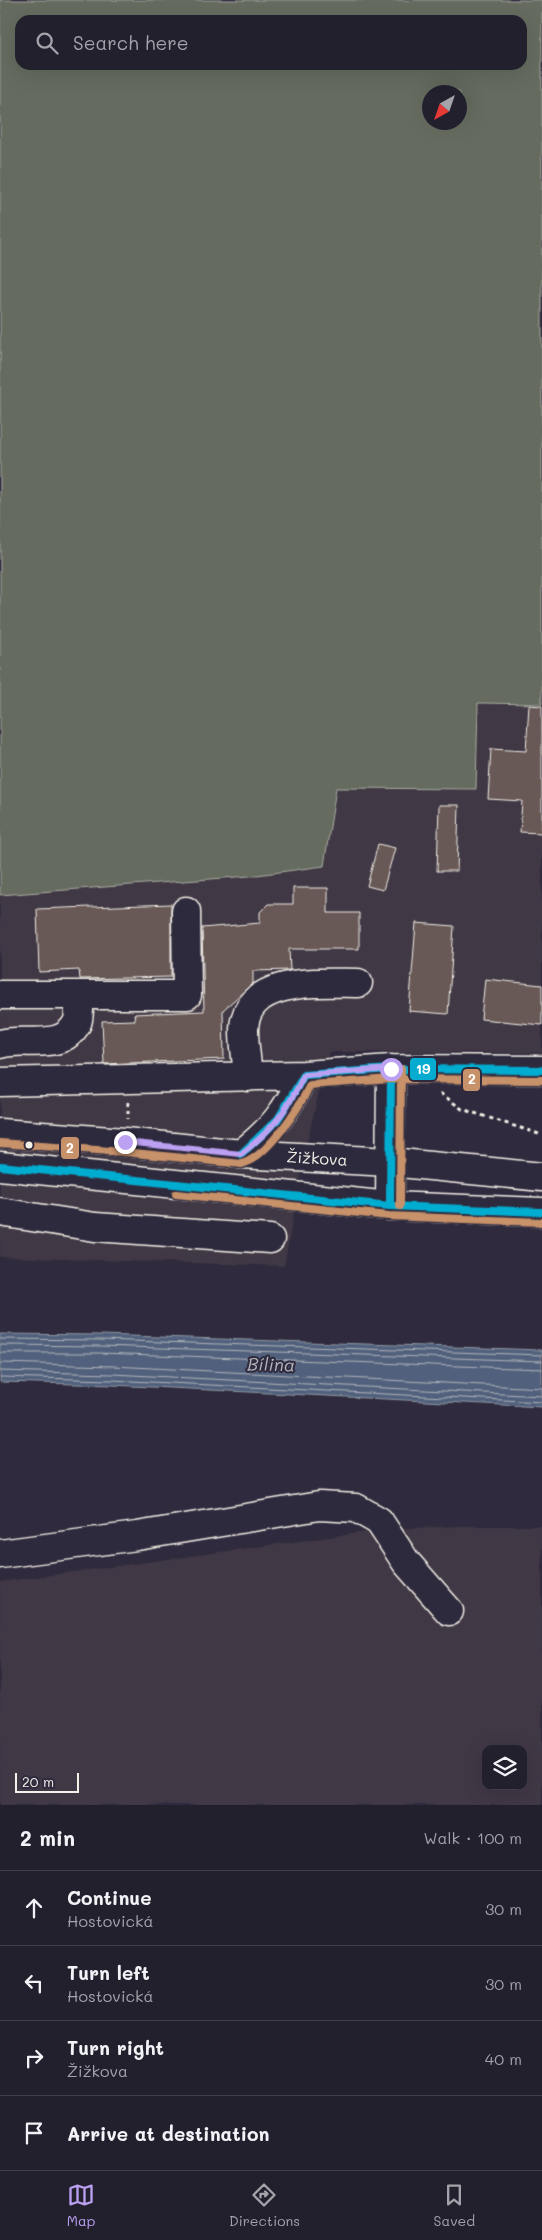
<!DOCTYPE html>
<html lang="en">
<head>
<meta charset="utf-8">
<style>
  body { margin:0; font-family:Mali,sans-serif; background:#2b2836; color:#f1f3f6 }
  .controls { position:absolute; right:15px; bottom:15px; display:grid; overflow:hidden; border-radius:10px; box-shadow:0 5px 20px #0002 }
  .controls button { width:45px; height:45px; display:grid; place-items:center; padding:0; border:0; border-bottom:1px solid #403e4a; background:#23202e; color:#f1f3f6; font:25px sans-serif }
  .compass { position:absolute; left:422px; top:85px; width:45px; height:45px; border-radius:50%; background:#23202e; box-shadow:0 5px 20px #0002; rotate:220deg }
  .scale { position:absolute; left:15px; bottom:12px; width:64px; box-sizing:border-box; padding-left:5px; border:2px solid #f4f1e8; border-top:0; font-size:14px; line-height:18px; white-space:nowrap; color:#f4f1e8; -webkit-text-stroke:4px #2f2a3d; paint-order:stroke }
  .stop { position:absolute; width:15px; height:15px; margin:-11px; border:4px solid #bca0f2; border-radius:50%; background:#fff }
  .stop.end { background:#bca0f2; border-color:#fff; box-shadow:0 1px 5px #0008 }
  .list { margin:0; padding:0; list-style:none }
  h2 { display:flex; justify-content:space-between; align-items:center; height:65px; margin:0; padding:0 20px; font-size:21px }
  h2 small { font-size:16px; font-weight:400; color:#a3a3aa }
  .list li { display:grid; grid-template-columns:32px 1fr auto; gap:15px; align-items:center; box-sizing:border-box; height:75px; padding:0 20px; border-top:1px solid #403e4a }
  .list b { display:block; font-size:19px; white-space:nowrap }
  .list p { margin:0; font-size:16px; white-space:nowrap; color:#a3a3aa }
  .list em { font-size:16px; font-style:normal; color:#a3a3aa }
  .icon { flex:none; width:28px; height:28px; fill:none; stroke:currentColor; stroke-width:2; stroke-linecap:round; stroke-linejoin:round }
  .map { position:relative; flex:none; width:542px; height:1805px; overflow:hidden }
  .search { position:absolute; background:#23202e; box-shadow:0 5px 20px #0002; left:15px; right:15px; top:15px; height:55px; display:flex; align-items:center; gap:12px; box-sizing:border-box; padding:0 18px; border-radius:15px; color:#a3a3aa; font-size:19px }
  .sheet { height:365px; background:#23202e }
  nav { display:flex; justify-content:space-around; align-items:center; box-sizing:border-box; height:70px; border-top:1px solid #403e4a; background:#23202e; font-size:14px; color:#a3a3aa }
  nav a { display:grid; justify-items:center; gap:2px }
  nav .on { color:#bca0f2 }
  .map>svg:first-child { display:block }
  .built { fill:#403844; fill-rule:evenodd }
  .green { fill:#656c5f; stroke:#acaea4; fill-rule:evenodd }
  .water { fill:#51617c; stroke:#929ba7 }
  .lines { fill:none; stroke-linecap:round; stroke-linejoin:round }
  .shore { stroke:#b3b7bd; stroke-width:1 }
  .building { fill:#675956; stroke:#f4f1e8 }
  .minor-casing { stroke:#f4f1e8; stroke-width:31 }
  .major-casing { stroke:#f4f1e8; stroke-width:31 }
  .path { stroke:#f4f1e8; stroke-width:3; stroke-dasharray:4 4; stroke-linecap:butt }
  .minor { stroke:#2f2a3d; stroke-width:28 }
  .major { stroke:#2f2a3d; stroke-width:28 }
  .bus-1-casing { stroke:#2f2a3d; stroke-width:11 }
  .bus-2-casing { stroke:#2f2a3d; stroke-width:11 }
  .bus-1 { stroke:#06acd0; stroke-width:8 }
  .bus-2 { stroke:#c7916a; stroke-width:8 }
  .route { stroke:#bca0f2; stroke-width:6 }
  .bus-dot { fill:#f4f1e8; stroke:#2f2a3d; stroke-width:2 }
  .labels { text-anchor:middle; stroke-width:4; stroke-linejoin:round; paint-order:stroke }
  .street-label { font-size:16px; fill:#f4f1e8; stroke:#2f2a3d }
  .water-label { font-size:18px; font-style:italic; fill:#b3b7bd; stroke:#2f2a3d }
  .line-badge { stroke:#2f2a3d; stroke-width:2 }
  .badge-label { font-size:14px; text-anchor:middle; font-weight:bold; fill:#fff }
</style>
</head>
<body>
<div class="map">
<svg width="542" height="1805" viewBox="0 0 542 1805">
  <rect width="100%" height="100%" fill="#2f2a3d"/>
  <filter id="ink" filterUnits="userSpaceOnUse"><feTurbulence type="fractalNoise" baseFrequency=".02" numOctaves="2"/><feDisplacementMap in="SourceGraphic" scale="10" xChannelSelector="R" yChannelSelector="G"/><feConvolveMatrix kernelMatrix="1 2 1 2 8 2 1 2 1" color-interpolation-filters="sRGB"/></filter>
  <g filter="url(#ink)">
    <!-- built -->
    <path class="built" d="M 478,703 L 542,704 L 542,1053 L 329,1052 L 309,1133 L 284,1266 L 0,1257 L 0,895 L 250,876 L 324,866 L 336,788 L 476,789 Z
      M 458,1526 L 542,1526 L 542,1805 L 0,1805 L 0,1582 L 388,1529 ZM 486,1749 L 523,1749 L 523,1786 L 486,1786 Z"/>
    <!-- green -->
    <path class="green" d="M 0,0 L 542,0 L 542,704 L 478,703 L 476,789 L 336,788 L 324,866 L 250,876 L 0,895 ZM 20,20 L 522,20 L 522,65 L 20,65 ZM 430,92 L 460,92 L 460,122 L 430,122 Z"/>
    <!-- water -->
    <path class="water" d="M 0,1334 L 101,1335 L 542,1350 L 542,1407 L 112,1385 L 0,1382 Z"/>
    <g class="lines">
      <!-- shore -->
      <path class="shore" d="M 0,1339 L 101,1340 L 542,1355
        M 0,1345 L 101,1346 L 542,1361
        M 0,1353 L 100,1353 L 542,1369
        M 0,1363 L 113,1366 L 542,1388
        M 0,1371 L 112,1374 L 542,1396
        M 0,1377 L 112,1380 L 542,1402"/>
    </g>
    <!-- building -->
    <path class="building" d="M 529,705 L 542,706 L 542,833 L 520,832 L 522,801 L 488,799 L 491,749 L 526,751 Z
      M 439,805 L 459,805 L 457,871 L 437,871 Z
      M 378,844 L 395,848 L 383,890 L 367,886 Z
      M 293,888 L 328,888 L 328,913 L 359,913 L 359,949 L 289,949 L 290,970 L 253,971 L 253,983 L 223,1010 L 224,1059 L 104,1064 L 102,1021 L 135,1020 L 134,1014 L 204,1011 L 202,928 L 260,923 L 260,912 L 268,904 L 293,904 Z
      M 171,904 L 171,977 L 80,979 L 79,970 L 39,972 L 37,909 Z
      M 416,923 L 454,926 L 448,1014 L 409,1011 Z
      M 485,979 L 542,985 L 542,1025 L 481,1019 Z"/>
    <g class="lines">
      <defs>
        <path id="minor" d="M 0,995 L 187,995 L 186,911
          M 0,1044 C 25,1036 61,1053 77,1023 C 80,1016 79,1003 79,995
          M 248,1077 C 247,1061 244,1046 244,1030 C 245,976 321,983 358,983
          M 0,1082 L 304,1075 L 391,1069 L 542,1070
          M 241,1154 C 273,1129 286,1112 304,1075
          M 390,1206 L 391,1069
          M 0,1212 L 95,1227 L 270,1239
          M 0,1554 L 137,1536 L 319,1506 L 356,1508 L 379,1521 L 406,1562 L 449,1611"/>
        <g id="major">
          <path id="s1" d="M 0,1133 L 125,1142 L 241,1154 L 390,1162 L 542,1177"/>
          <path d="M 0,1166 L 390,1206 L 542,1212"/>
        </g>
      </defs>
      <!-- minor casing -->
      <use href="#minor" class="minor-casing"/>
      <!-- major casing -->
      <use href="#major" class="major-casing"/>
      <!-- path -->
      <path class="path" d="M 440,1093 L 462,1109 L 542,1135
        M 128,1102 L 128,1119"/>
      <!-- minor -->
      <use href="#minor" class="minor"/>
      <!-- major -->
      <use href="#major" class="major"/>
      <defs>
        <path id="bus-1" d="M 304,1075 L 391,1069 L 542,1070
          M 241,1154 L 278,1119 L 304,1075
          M 0,1166 L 390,1206 L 542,1212
          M 390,1206 L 391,1069"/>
        <path id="bus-2" d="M 0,1143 L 124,1152 L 242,1164 C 268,1156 299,1108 310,1085 L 391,1079 L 542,1080
          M 176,1194 L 389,1216 L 542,1222
          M 400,1206 L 401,1069"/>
      </defs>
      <!-- bus-1 casing -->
      <use href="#bus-1" class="bus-1-casing"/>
      <!-- bus-2 casing -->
      <use href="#bus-2" class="bus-2-casing"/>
      <!-- bus-1 -->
      <use href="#bus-1" class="bus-1"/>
      <!-- bus-2 -->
      <use href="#bus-2" class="bus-2"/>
    </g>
  </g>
  <g class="lines" filter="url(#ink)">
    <!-- route -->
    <path class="route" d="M 125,1142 L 241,1154 C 272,1130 287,1111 304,1075 L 391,1069"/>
  </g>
  <!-- markers -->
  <circle class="bus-dot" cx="29" cy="1145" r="4.5"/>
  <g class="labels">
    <!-- street labels -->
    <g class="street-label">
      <text dy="6" stroke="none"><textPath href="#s1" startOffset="318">Žižkova</textPath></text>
    </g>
    <!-- water labels -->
    <g class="water-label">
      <text transform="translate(271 1365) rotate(1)" y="6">Bílina</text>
    </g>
  </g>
  <g class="line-badge">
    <rect x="409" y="1057" width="28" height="24" rx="5" fill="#06acd0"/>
    <rect x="462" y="1068" width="19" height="24" rx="5" fill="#c7916a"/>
    <rect x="60" y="1136" width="20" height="24" rx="5" fill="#c7916a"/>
  </g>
  <g class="badge-label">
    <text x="423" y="1074">19</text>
    <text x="472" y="1084">2</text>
    <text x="70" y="1153">2</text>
  </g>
</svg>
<div class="controls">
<button><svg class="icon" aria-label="layers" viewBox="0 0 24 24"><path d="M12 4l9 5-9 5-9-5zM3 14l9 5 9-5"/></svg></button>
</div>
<svg class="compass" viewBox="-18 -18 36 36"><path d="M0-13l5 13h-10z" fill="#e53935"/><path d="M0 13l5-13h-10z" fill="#a3a3aa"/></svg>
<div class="scale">20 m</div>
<div class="stop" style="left:391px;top:1069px"></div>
<div class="stop end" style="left:125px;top:1142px"></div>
<div class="search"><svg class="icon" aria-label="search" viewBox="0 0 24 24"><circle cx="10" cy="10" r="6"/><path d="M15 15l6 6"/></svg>Search here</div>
</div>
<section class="sheet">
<h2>2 min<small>Walk · 100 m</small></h2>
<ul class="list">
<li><svg class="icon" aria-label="ahead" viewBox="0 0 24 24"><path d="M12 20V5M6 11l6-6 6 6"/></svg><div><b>Continue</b><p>Hostovická</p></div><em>30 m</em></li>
<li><svg class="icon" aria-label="left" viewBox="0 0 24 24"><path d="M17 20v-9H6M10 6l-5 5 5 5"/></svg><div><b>Turn left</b><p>Hostovická</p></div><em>30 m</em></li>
<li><svg class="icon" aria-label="right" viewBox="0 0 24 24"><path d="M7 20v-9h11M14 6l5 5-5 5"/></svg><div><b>Turn right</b><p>Žižkova</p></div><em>40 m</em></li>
<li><svg class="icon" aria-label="arrive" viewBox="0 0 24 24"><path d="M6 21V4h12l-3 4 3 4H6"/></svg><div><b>Arrive at destination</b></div></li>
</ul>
</section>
<nav>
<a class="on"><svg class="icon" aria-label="map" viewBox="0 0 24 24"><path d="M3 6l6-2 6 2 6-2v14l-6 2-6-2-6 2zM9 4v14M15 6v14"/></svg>Map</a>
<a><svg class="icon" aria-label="directions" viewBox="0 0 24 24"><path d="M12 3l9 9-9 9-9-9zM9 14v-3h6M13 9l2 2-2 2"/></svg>Directions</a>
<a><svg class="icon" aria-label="saved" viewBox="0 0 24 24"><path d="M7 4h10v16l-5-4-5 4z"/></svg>Saved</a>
</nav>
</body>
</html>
